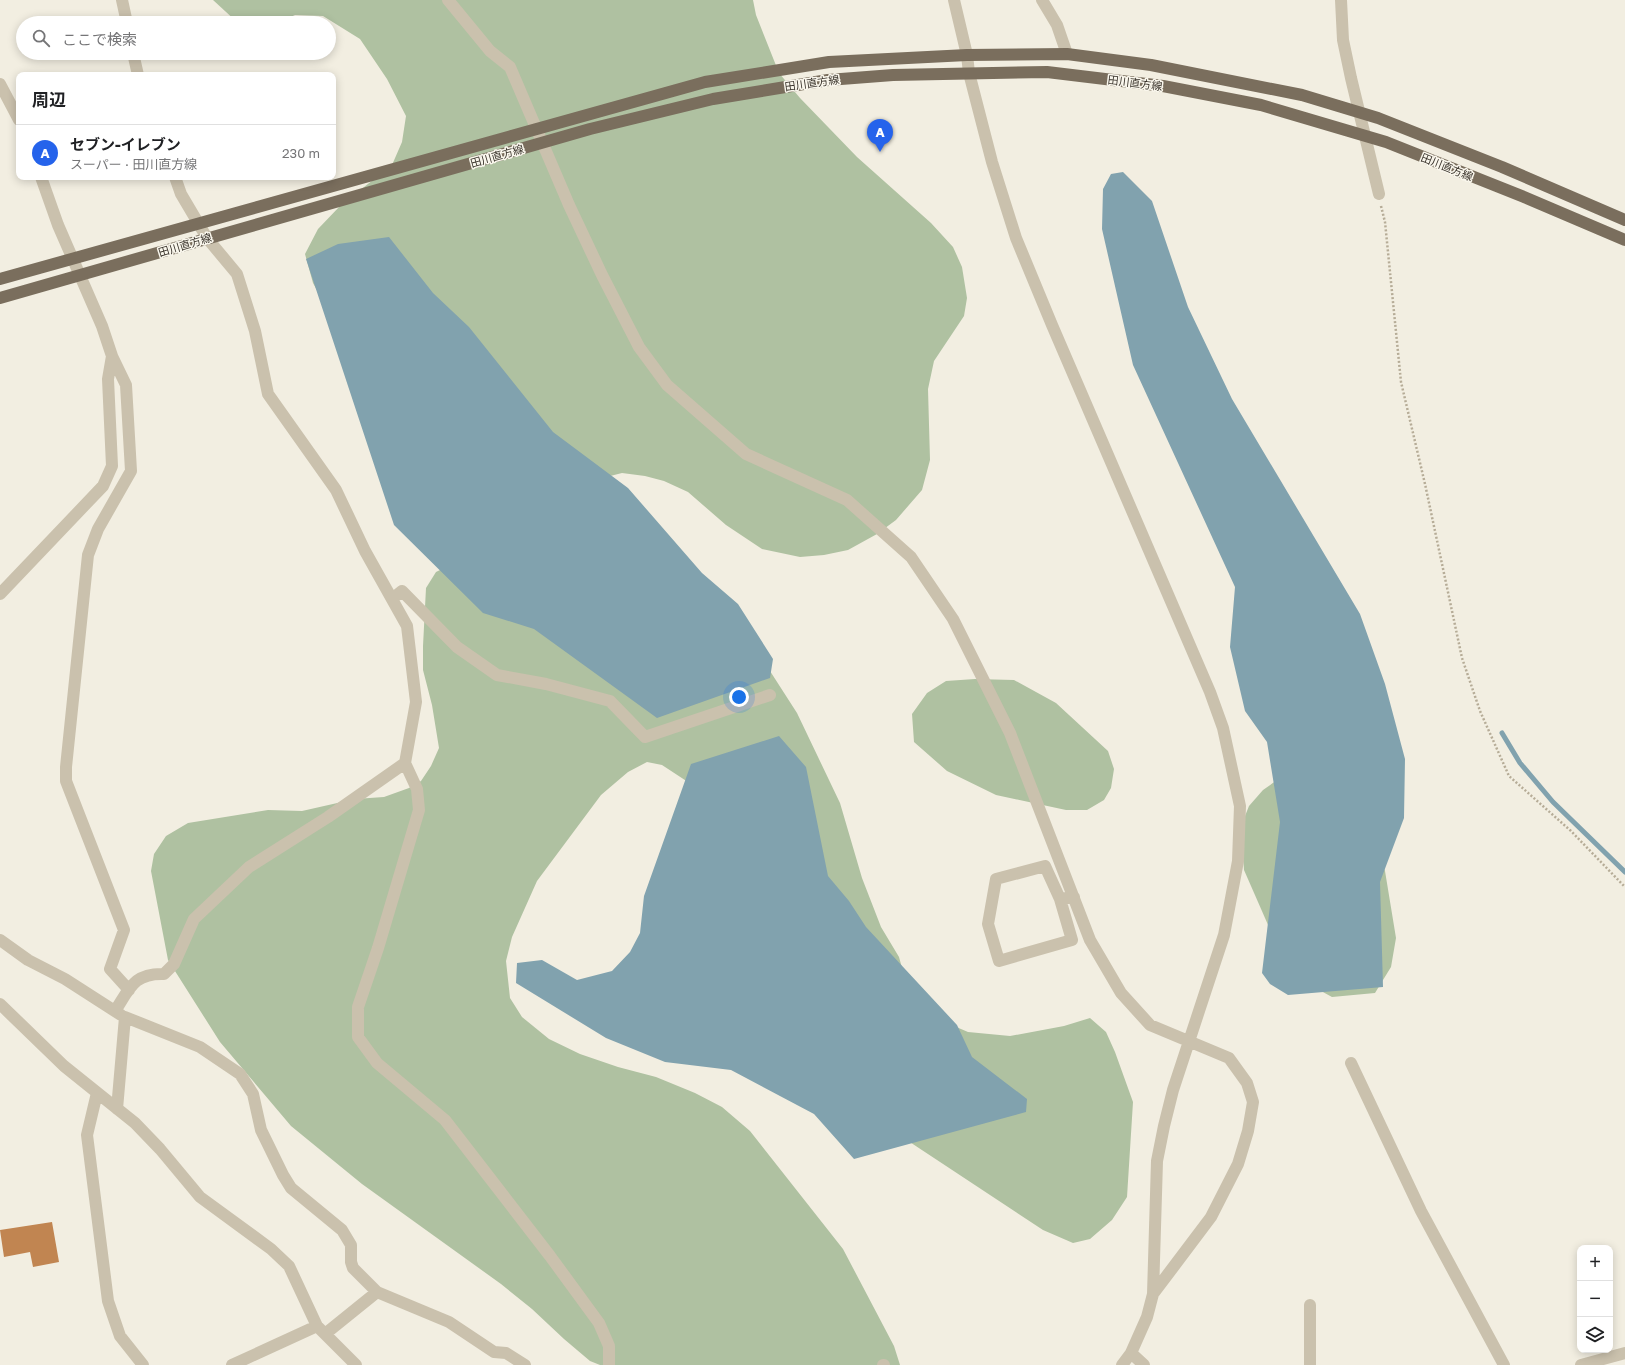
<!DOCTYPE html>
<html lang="ja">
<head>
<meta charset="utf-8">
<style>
  body { margin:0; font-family:"Golos Text","Noto Sans JP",sans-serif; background:#f6f6f6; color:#202124 }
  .controls { position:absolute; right:12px; bottom:12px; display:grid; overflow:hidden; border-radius:8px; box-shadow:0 2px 10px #0003 }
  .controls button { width:36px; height:36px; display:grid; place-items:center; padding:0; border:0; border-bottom:1px solid #e0e0e0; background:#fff; color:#202124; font:20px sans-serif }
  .you { position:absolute; left:739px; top:697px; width:14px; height:14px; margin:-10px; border:3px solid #fff; border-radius:50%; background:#1a73e8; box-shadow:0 0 0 6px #1a73e833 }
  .badge { display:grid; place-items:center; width:26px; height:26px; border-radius:50%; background:#2563eb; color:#fff; font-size:13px; font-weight:700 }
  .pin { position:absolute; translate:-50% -33px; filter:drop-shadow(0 1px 2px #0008) }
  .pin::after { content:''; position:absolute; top:21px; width:14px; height:12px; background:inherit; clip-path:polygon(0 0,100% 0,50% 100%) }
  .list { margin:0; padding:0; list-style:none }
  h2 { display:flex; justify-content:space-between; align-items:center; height:52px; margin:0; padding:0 16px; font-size:17px }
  h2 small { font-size:13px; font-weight:400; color:#757577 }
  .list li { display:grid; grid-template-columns:26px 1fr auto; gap:12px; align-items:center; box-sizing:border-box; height:56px; padding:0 16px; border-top:1px solid #e0e0e0 }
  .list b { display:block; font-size:15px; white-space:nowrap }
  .list p { margin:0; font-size:13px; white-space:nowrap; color:#757577 }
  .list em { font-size:13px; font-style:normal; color:#757577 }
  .icon { flex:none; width:22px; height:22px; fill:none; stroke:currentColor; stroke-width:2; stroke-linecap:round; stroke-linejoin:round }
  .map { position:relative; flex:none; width:1625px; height:1365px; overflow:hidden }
  .search { position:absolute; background:#fff; box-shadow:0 2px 10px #0003; left:16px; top:16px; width:320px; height:44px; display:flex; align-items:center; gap:10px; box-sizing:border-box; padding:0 14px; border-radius:22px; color:#757577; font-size:15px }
  .panel { position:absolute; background:#fff; box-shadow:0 2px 10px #0003; left:16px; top:72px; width:320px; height:108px; border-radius:8px }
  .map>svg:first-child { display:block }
  .green { fill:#afc1a1 }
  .water { fill:#81a2ae }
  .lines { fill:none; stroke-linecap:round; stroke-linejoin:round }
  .stream { stroke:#81a2ae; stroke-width:5 }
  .building { fill:#c18551 }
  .path { stroke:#b6ac97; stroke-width:2.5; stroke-dasharray:2 2; stroke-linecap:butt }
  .minor { stroke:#cac1ad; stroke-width:12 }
  .major { stroke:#7a6e5d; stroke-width:12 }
  .labels { text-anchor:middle; stroke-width:3; stroke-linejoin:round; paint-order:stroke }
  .street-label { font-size:11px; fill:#39332b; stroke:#faf7ed }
</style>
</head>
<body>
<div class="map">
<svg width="1625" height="1365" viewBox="0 0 1625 1365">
  <rect width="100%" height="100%" fill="#f2eee1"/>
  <!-- green -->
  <path class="green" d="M 213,0 L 753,0 L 756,15 L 779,73 L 800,98 L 857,157 L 931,223 L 953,247 L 962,267 L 967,298 L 964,316 L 934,361 L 928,389 L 930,460 L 922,490 L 896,520 L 877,534 L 848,550 L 824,555 L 800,557 L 762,549 L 726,525 L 688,492 L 664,481 L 645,476 L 622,473 L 555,490 L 361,371 L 313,283 L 305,254 L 318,229 L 340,206 L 392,165 L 402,142 L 406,116 L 387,79 L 360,39 L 323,16 L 295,15 L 277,23 L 238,23 Z
    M 462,559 L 770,671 L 797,713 L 840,803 L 862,878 L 881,927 L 899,957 L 907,986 L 933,1017 L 968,1032 L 1010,1036 L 1064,1026 L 1090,1018 L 1106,1032 L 1115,1052 L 1133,1102 L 1127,1197 L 1112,1220 L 1090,1239 L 1073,1243 L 1043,1230 L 881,1123 L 694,786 L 662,765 L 647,762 L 628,772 L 601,795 L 537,881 L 512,937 L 506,961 L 510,998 L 522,1017 L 549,1039 L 580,1054 L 618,1067 L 656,1077 L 695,1093 L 722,1107 L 750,1131 L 843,1249 L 894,1346 L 900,1365 L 600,1365 L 590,1361 L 564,1339 L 532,1309 L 501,1284 L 362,1184 L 291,1126 L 220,1042 L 168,960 L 151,871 L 154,854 L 166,836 L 188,823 L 268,810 L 302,811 L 355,799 L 384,797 L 409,788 L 421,781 L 431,766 L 439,748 L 432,705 L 423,670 L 423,646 L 426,588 L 436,572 Z
    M 975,679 L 1014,680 L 1056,703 L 1108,751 L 1114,769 L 1111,788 L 1104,800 L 1087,810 L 1066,810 L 996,795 L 947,771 L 914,742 L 912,714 L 927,693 L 946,681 Z
    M 1297,766 L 1366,813 L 1385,871 L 1396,938 L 1391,967 L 1375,993 L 1332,997 L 1321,991 L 1272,934 L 1244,870 L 1241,826 L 1249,806 L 1263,790 Z"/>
  <!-- water -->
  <path class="water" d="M 1123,172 L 1152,201 L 1188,307 L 1232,399 L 1360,614 L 1385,684 L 1405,759 L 1404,818 L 1380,882 L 1383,987 L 1288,995 L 1270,984 L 1262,973 L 1280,822 L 1267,742 L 1245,711 L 1230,647 L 1235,587 L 1133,365 L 1102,229 L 1103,189 L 1111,174 Z
    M 389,237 L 433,293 L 469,327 L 553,432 L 628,488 L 702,573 L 738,604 L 773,659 L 770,678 L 657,718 L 534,629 L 483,613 L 394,525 L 306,259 L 338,244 Z
    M 779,736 L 806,767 L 828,876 L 849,901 L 866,927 L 957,1025 L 972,1057 L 1027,1099 L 1026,1112 L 854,1159 L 814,1114 L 731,1070 L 665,1062 L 606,1038 L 516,983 L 517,963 L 542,960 L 577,980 L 612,971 L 630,952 L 640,933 L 644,896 L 691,764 Z"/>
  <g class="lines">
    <!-- stream -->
    <path class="stream" d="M 1502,733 L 1520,763 L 1553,802 L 1625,872"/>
  </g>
  <!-- building -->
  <path class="building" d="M 52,1222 L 59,1262 L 33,1267 L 30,1252 L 4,1257 L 0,1230 Z"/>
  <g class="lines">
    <!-- path -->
    <path class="path" d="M 1381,206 L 1385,222 L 1401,382 L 1425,484 L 1462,658 L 1480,711 L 1509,776 L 1571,831 L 1625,887"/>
    <!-- minor -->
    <path class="minor" d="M 122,0 L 127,23
      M 448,0 L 490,51 L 510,67 L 569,205 L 602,275 L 639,347 L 667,385 L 746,454 L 847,500 L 911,557 L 953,619 L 1010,733 L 1090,940 L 1121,993 L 1150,1025 L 1229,1058 L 1247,1083 L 1253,1102 L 1248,1131 L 1238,1164 L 1211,1217 L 1153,1294
      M 954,0 L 967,55 L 969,73 L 992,162 L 1016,238 L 1052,325 L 1210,692 L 1223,728 L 1240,806 L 1238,861 L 1224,935 L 1173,1090 L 1164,1126 L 1157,1161 L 1153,1294 L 1147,1317 L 1131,1353 L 1144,1365
      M 1042,0 L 1057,25 L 1067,54
      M 1341,0 L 1343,40 L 1351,78 L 1379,194
      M 133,53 L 138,75
      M 0,84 L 19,120
      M 175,177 L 181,194 L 207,238 L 237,274 L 255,331 L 268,394 L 336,490 L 365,551 L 407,626 L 416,702 L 405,763 L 417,789 L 419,810 L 378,948 L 358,1007 L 358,1037 L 377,1063 L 445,1120 L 550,1256 L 599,1323 L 609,1346 L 609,1365
      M 112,356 L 126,385 L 131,471 L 98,529 L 88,555 L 66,767 L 66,781 L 124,930 L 110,969 L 129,990
      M 0,594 L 103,486 L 112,466 L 108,379 L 112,356 L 102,326 L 58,225 L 41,177
      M 392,599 L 402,591 L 457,647 L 497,675 L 546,684 L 610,701 L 645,737 L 770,695
      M 1060,899 L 1072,940 L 999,961 L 988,924 L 996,879 L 1045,866 L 1060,899 L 1074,897
      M 0,940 L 28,960 L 65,979 L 121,1015
      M 0,1004 L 64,1066 L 135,1123 L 160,1149 L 200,1197 L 271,1249 L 289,1266 L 317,1326 L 356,1365
      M 115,1011 C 130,988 134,973 164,974 L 174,964 L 194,919 L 249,867 L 328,817 L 405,763
      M 1351,1063 L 1421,1211 L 1504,1365
      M 97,1093 L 87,1135 L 108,1301 L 120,1336 L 143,1365
      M 117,1109 L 125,1017 L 200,1047 L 240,1074 L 253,1094 L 261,1130 L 283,1175 L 291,1188 L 342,1230 L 351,1245 L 351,1262 L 353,1268 L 377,1292
      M 1310,1305 L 1310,1365
      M 325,1334 L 377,1292 L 449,1322 L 494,1352 L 506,1353 L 525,1365
      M 232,1365 L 317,1326
      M 883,1365 L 884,1365
      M 1122,1365 L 1131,1353
      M 1581,1365 L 1625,1353"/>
    <!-- major -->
    <path class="major" d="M 0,279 L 705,82 L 829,62 L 967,55 L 1067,54 L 1151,65 L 1302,95 L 1378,118 L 1502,167 L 1625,220
      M 0,298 L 590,129 L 713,99 L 828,80 L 893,75 L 1047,72 L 1163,86 L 1261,105 L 1386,142 L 1524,197 L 1625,240"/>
  </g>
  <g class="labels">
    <!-- street labels -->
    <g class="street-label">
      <text transform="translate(812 83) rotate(-8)" y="4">田川直方線</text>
      <text transform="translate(1135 83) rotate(7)" y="4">田川直方線</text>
      <text transform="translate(497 156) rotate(-16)" y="4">田川直方線</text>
      <text transform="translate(1447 167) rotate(22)" y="4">田川直方線</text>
      <text transform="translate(185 245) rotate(-17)" y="4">田川直方線</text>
    </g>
  </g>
</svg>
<div class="controls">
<button>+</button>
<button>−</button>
<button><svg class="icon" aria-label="layers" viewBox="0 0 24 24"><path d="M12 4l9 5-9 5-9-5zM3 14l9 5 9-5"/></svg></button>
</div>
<div class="you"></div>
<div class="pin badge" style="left:880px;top:152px">A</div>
<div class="search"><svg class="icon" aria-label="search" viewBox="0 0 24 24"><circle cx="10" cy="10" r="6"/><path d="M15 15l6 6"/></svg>ここで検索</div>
<section class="panel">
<h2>周辺<small></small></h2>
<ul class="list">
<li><span class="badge">A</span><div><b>セブン-イレブン</b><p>スーパー · 田川直方線</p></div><em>230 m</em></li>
</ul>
</section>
</div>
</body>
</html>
